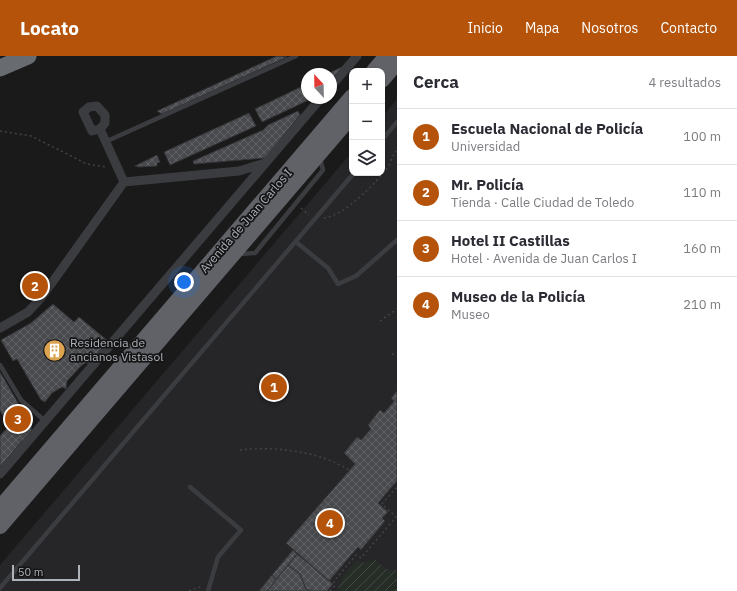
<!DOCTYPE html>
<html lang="es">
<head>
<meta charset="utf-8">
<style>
  body { margin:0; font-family:"IBM Plex Sans",sans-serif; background:#f7f7f7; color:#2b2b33 }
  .controls { position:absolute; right:12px; top:12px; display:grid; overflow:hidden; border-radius:8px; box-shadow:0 1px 3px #0004 }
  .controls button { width:36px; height:36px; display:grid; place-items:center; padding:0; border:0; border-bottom:1px solid #e1e1e2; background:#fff; color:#2b2b33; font:20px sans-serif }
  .compass { position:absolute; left:301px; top:12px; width:36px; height:36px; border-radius:50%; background:#fff; box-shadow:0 1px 3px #0004; rotate:338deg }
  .scale { position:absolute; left:12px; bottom:10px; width:68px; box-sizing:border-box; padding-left:4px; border:2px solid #aeb2b9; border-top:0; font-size:11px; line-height:14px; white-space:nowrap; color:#aeb2b9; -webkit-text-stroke:3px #151516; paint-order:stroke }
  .you { position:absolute; left:184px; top:226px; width:14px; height:14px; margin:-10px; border:3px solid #fff; border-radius:50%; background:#1a73e8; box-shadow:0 0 0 6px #1a73e833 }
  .badge { display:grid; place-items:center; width:26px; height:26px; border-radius:50%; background:#b45309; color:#fff; font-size:13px; font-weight:700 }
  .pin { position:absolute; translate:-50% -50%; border:2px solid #fff; box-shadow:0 1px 4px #0006 }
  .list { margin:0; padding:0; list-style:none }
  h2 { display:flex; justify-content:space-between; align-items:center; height:52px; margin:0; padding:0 16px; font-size:17px }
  h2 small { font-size:13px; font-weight:400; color:#7c7c81 }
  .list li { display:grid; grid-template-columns:26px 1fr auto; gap:12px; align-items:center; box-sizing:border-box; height:56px; padding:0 16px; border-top:1px solid #e1e1e2 }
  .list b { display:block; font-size:15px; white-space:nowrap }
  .list p { margin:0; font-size:13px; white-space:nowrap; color:#7c7c81 }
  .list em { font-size:13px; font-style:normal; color:#7c7c81 }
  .icon { flex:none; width:22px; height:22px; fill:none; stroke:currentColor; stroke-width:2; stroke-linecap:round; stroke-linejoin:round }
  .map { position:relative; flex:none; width:397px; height:535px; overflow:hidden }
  header { display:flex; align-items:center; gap:24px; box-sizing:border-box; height:56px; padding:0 20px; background:#b45309; color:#fff }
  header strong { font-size:19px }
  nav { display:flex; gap:22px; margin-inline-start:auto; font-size:14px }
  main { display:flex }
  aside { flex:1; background:#fff }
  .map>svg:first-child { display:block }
  .built { fill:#262628 }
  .garden { fill:url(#garden-furrows) }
  .building { fill:url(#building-cross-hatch); stroke:#343437 }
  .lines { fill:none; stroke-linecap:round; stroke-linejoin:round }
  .path { stroke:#414347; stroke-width:1.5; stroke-dasharray:2 3; stroke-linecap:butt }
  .service { stroke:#3b3c40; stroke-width:4.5 }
  .minor { stroke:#3b3c40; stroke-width:9 }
  .trunk { stroke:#606268; stroke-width:16 }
  .motorway { stroke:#686b70; stroke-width:17 }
  .labels { text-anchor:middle; stroke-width:3.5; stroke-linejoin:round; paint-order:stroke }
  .street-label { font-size:12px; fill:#aeb2b9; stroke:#151516 }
  .poi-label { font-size:12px; fill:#aeb2b9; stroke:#151516; text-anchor:start }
</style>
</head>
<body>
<header>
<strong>Locato</strong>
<nav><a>Inicio</a><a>Mapa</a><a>Nosotros</a><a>Contacto</a></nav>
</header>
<main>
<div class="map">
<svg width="397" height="535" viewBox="0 0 397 535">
  <defs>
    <pattern id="garden-furrows" width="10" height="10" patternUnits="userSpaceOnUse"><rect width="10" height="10" fill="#262d27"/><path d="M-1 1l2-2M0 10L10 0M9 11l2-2" fill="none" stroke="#434944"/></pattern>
    <pattern id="building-cross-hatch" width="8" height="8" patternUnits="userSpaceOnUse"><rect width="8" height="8" fill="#494a4d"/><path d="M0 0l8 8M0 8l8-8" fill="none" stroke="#616265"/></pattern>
  </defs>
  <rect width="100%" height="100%" fill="#1a1a1b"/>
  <!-- built -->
  <path class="built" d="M 397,43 L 397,535 L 0,535 L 0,509 L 352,96 L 352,117 L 382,117 L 382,61 Z"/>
  <!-- garden -->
  <path class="garden" d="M 357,504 L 361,507 L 376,504 L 385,513 L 395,514 L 397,516 L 397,535 L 337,535 L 343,521 Z"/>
  <!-- building -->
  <path class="building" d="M 277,0 L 287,1 L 162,58 L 157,55 Z
    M 344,10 L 331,26 L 331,18 L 327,18 Z
    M 307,28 L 307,42 L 313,42 L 262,66 L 255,53 Z
    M 298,55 L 300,59 L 265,102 L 194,108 L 193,105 L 263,74 L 268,69 Z
    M 249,57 L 256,70 L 170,109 L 164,96 Z
    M 157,99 L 160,106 L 157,107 L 157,110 L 139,111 L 135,110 Z
    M 53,248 L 74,266 L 79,261 L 108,285 L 88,308 L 87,306 L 82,309 L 67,325 L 66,333 L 62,331 L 52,337 L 45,346 L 41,344 L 17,303 L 13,305 L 1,284 L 31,267 Z
    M 0,316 L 24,357 L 27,355 L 31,367 L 32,377 L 24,386 L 22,385 L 0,411 L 0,380 L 7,372 L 5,369 L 6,364 L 0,355 Z
    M 397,335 L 397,425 L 378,447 L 388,456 L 382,462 L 385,465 L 361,494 L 358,491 L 329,525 L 286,487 L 355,408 L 344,397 L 357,381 L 361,384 L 371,373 L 368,369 L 380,354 L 384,357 L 394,345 L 391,342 Z
    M 293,494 L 297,498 L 276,524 L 272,519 Z
    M 297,498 L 333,528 L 327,535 L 311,535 L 306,533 L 300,518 L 288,509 Z
    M 288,509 L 300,518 L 306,533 L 311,535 L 267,535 Z
    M 272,519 L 276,524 L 267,535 L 259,535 Z"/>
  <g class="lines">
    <!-- path -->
    <path class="path" d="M 0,75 L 31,80 L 87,108 L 107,111
      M 301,152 L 309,159
      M 324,162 C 344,160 376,127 388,111 C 391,106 392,99 397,95
      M 380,265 L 397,253
      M 392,298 L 397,299
      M 240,394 C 274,390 319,395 349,414
      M 189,535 L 203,530
      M 330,535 L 335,530 L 334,525 L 356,499 L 361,502 L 396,461 L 382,448 L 397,431"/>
    <!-- service -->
    <path class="service" d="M 382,84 L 397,66
      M 105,86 L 296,0
      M 296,186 L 328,212 L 338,228 L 356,220 L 397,184
      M 239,198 L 255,197 L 323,114 L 320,102
      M 0,309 L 21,344 L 45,365
      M 190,431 L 241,474 L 218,501 L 208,535
      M 0,532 L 354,117"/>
    <!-- minor -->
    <path class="minor" d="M 331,30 L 357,0
      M 97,50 L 105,59 L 105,67 L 100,73 L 92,75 L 83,56 L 89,51 Z
      M 100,73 L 124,126
      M 0,272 L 28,256 L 41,242 L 124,126 L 239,115 L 265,107
      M 0,418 L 321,42"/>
    <!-- trunk -->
    <path class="trunk" d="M 374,15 L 387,0
      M 382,24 L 397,6
      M 0,452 L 352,41
      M 0,470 L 352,59"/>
    <!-- motorway -->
    <path class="motorway" d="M 0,12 L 28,0"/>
  </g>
  <!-- icons -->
  <defs>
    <symbol id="building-disc" viewBox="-11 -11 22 22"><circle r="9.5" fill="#dca351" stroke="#151516"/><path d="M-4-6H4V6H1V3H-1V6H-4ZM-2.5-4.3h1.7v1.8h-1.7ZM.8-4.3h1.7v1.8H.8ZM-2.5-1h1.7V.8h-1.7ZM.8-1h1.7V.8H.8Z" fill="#fff"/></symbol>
  </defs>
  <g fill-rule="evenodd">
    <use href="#building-disc" x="42" y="282" width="25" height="25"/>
  </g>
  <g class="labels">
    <!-- street labels -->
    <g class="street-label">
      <text transform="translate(246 165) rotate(-49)" y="4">Avenida de Juan Carlos I</text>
    </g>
    <!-- poi labels -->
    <g class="poi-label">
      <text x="70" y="291">Residencia de<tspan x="70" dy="14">ancianos Vistasol</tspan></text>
    </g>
  </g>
</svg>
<div class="controls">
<button>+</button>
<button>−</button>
<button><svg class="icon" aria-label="layers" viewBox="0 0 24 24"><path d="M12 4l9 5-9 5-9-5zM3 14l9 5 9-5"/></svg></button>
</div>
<svg class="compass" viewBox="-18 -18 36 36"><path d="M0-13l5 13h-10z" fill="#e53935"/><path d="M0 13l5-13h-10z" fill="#7c7c81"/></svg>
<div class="scale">50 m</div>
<div class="you"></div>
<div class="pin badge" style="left:274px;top:331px">1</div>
<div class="pin badge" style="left:35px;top:230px">2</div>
<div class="pin badge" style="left:18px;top:363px">3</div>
<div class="pin badge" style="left:330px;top:467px">4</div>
</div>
<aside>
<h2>Cerca<small>4 resultados</small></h2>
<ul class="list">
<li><span class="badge">1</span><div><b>Escuela Nacional de Policía</b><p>Universidad</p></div><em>100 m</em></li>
<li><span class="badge">2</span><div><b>Mr. Policía</b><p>Tienda · Calle Ciudad de Toledo</p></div><em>110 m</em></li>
<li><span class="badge">3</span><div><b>Hotel II Castillas</b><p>Hotel · Avenida de Juan Carlos I</p></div><em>160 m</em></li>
<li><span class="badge">4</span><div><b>Museo de la Policía</b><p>Museo</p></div><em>210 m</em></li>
</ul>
</aside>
</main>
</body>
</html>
